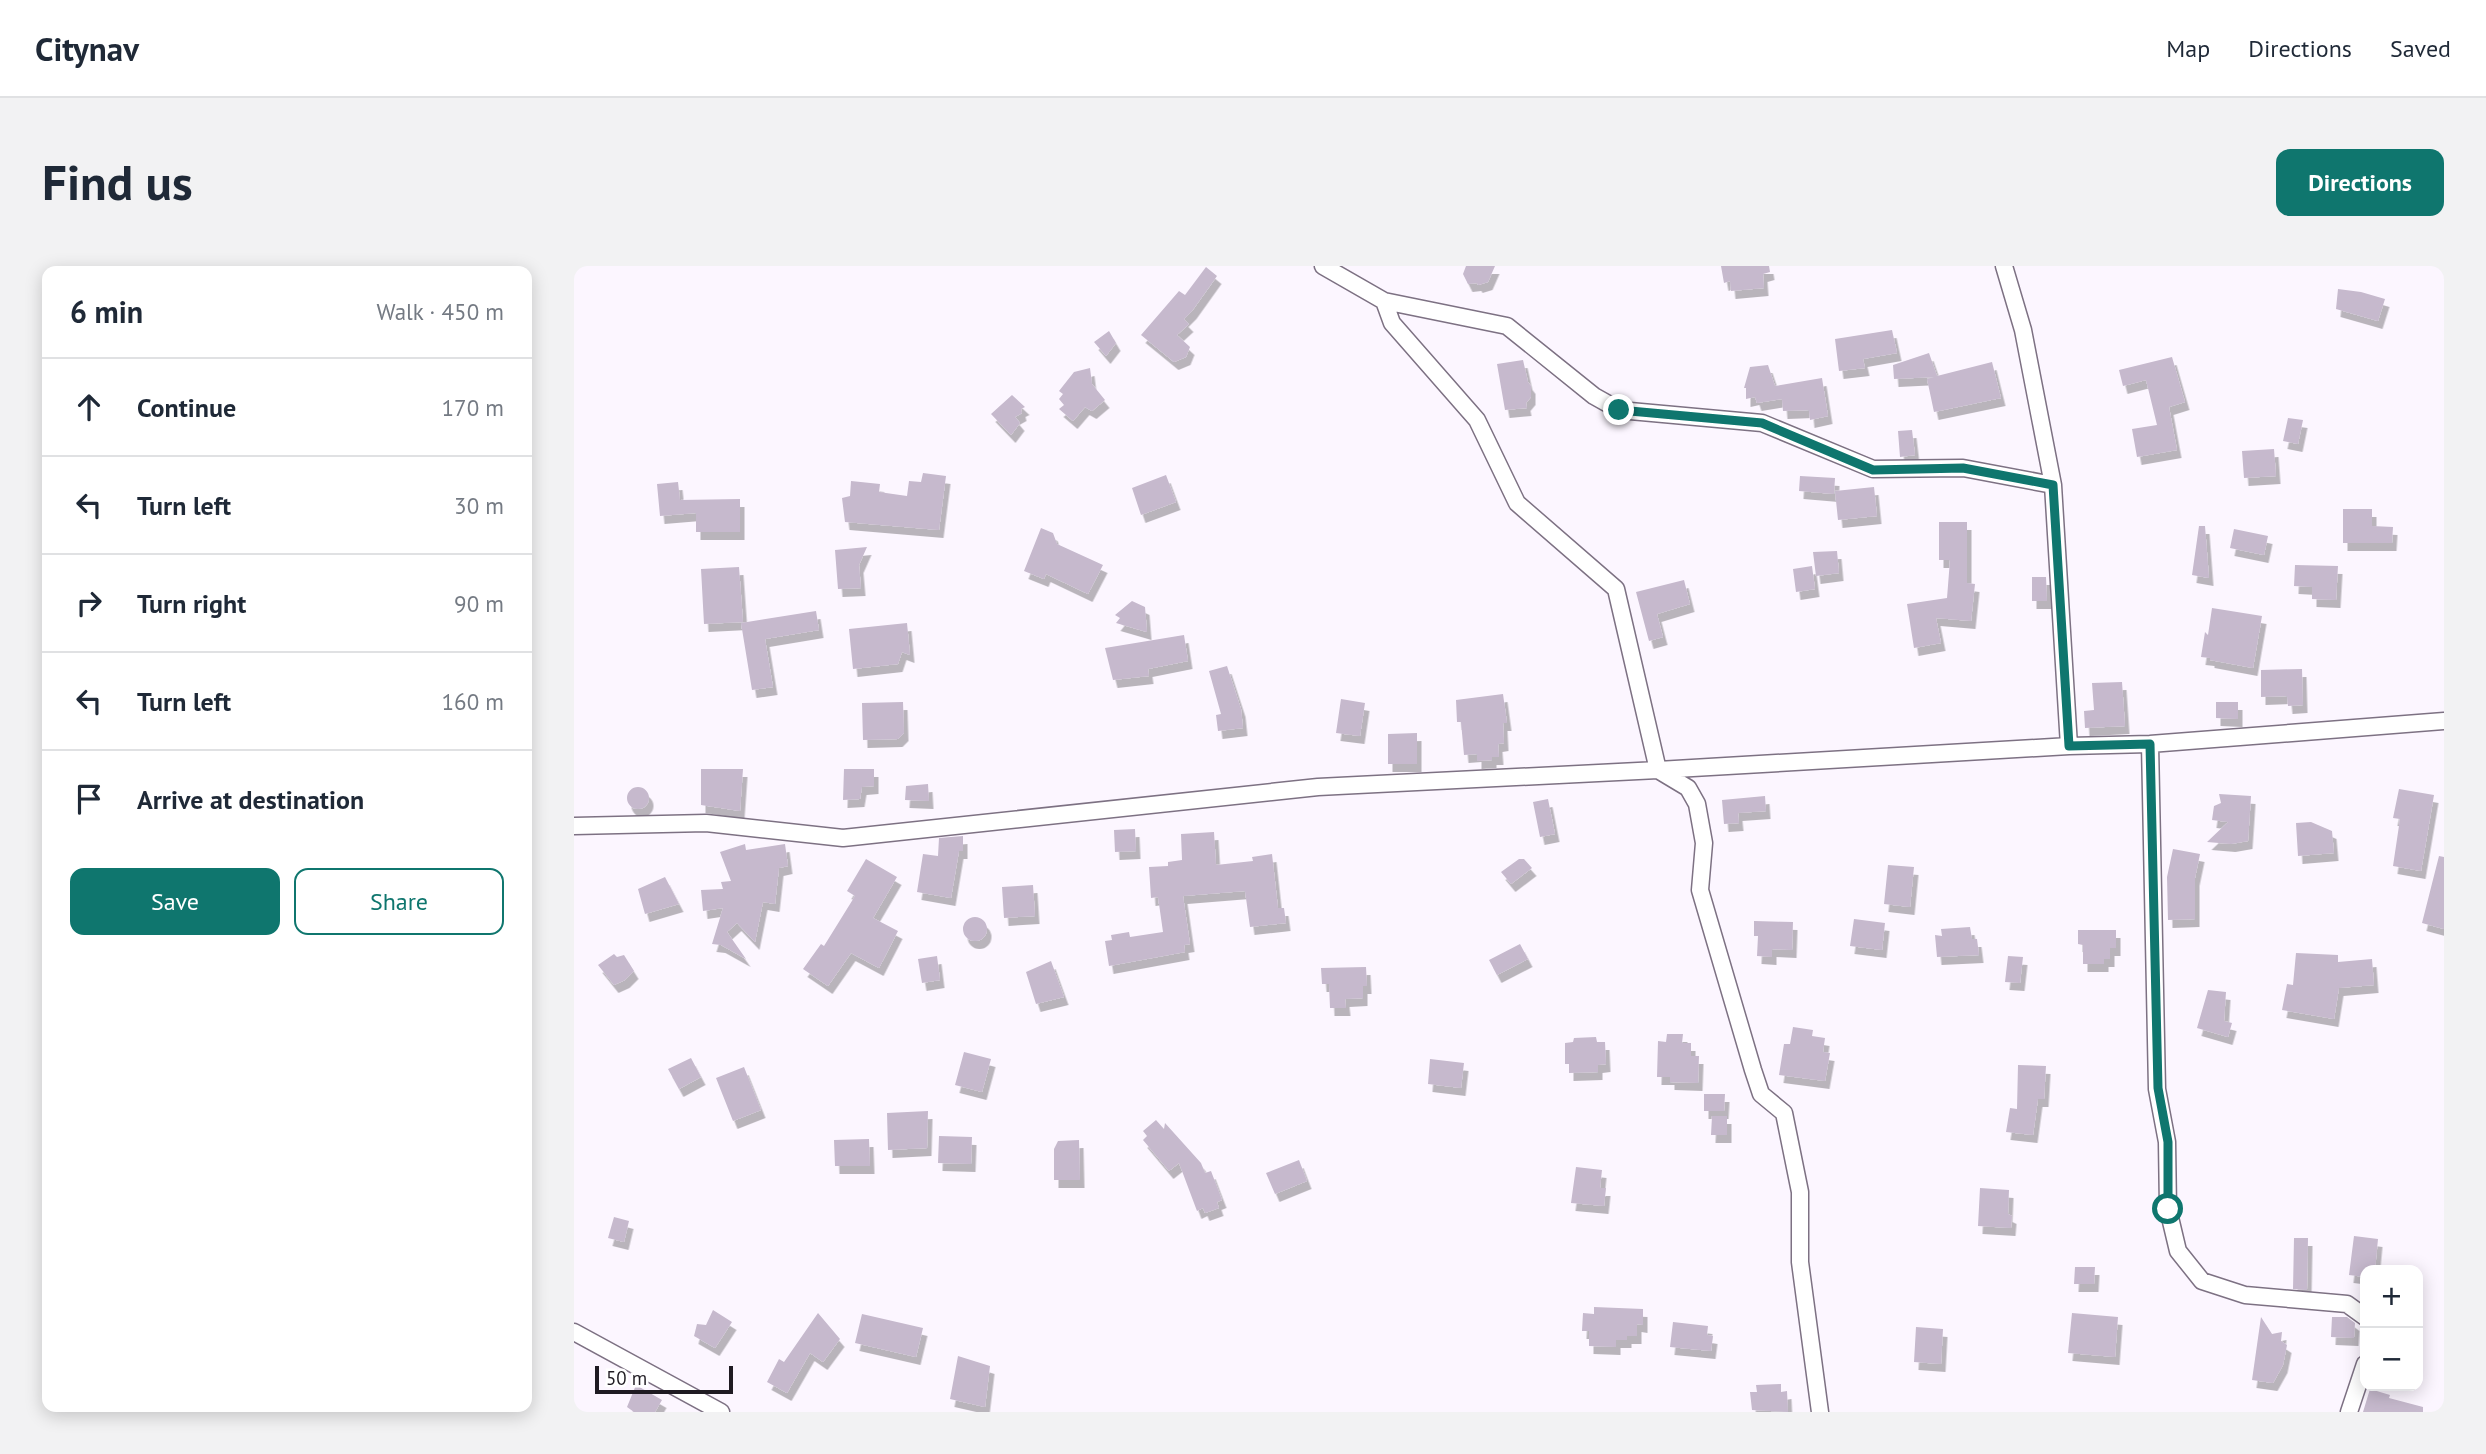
<!DOCTYPE html>
<html lang="en">
<head>
<meta charset="utf-8">
<style>
  body { margin:0; font-family:"PT Sans",sans-serif; background:#f2f2f3; color:#1f2937 }
  .controls { position:absolute; right:21px; bottom:21px; display:grid; overflow:hidden; border-radius:14px; box-shadow:0 4px 18px #0003 }
  .controls button { width:63px; height:63px; display:grid; place-items:center; padding:0; border:0; border-bottom:2px solid #e0e1e3; background:#fff; color:#1f2937; font:35px sans-serif }
  .scale { position:absolute; left:21px; bottom:18px; width:138px; box-sizing:border-box; padding-left:7px; border:4px solid #1f1b22; border-top:0; font-size:19px; line-height:24px; white-space:nowrap; color:#1f1b22; -webkit-text-stroke:5px #fff; paint-order:stroke }
  .stop { position:absolute; width:21px; height:21px; margin:-16px; border:5px solid #0f766e; border-radius:50%; background:#fff }
  .stop.end { background:#0f766e; border-color:#fff; box-shadow:0 2px 7px #0008 }
  .list { margin:0; padding:0; list-style:none }
  h2 { display:flex; justify-content:space-between; align-items:center; height:91px; margin:0; padding:0 28px; font-size:30px }
  h2 small { font-size:23px; font-weight:400; color:#747a83 }
  .list li { display:grid; grid-template-columns:46px 1fr auto; gap:21px; align-items:center; box-sizing:border-box; height:98px; padding:0 28px; border-top:2px solid #e0e1e3 }
  .list b { display:block; font-size:26px; white-space:nowrap }
  .list em { font-size:23px; font-style:normal; color:#747a83 }
  .actions { display:flex; gap:14px; padding:21px 28px }
  .actions a { flex:1; padding:16px 0; border:2px solid #0f766e; border-radius:14px; text-align:center; font-size:24px; color:#0f766e }
  .actions .main { background:#0f766e; color:#fff }
  .icon { flex:none; width:38px; height:38px; fill:none; stroke:currentColor; stroke-width:2; stroke-linecap:round; stroke-linejoin:round }
  .map { position:relative; flex:none; width:1870px; height:1146px; overflow:hidden; border-radius:14px }
  header { display:flex; align-items:center; gap:42px; box-sizing:border-box; height:98px; padding:0 35px; background:#fff; border-bottom:2px solid #e0e1e3 }
  header strong { font-size:33px }
  nav { display:flex; gap:38px; margin-inline-start:auto; font-size:24px }
  .intro { display:flex; align-items:center; justify-content:space-between; box-sizing:border-box; height:168px; padding:0 42px }
  h1 { margin:0; font-size:49px }
  .button { padding:18px 32px; border-radius:14px; background:#0f766e; color:#fff; font-size:24px; font-weight:700 }
  main { display:flex; gap:42px; padding:0 42px }
  aside { flex:1; background:#fff; border-radius:14px; box-shadow:0 4px 18px #0003 }
  .map>svg:first-child { display:block }
  .building { fill:#c6b9cd; filter:url(#shadow) }
  .lines { fill:none; stroke-linecap:round; stroke-linejoin:round }
  .street-casing { stroke:#7d7183; stroke-width:19 }
  .street { stroke:#fff; stroke-width:16 }
  .route { stroke:#0f766e; stroke-width:9 }
</style>
</head>
<body>
<header>
<strong>Citynav</strong>
<nav><a>Map</a><a>Directions</a><a>Saved</a></nav>
</header>
<div class="intro"><h1>Find us</h1><a class="button">Directions</a></div>
<main>
<aside>
<h2>6 min<small>Walk · 450 m</small></h2>
<ul class="list">
<li><svg class="icon" aria-label="ahead" viewBox="0 0 24 24"><path d="M12 20V5M6 11l6-6 6 6"/></svg><div><b>Continue</b></div><em>170 m</em></li>
<li><svg class="icon" aria-label="left" viewBox="0 0 24 24"><path d="M17 20v-9H6M10 6l-5 5 5 5"/></svg><div><b>Turn left</b></div><em>30 m</em></li>
<li><svg class="icon" aria-label="right" viewBox="0 0 24 24"><path d="M7 20v-9h11M14 6l5 5-5 5"/></svg><div><b>Turn right</b></div><em>90 m</em></li>
<li><svg class="icon" aria-label="left" viewBox="0 0 24 24"><path d="M17 20v-9H6M10 6l-5 5 5 5"/></svg><div><b>Turn left</b></div><em>160 m</em></li>
<li><svg class="icon" aria-label="arrive" viewBox="0 0 24 24"><path d="M6 21V4h12l-3 4 3 4H6"/></svg><div><b>Arrive at destination</b></div></li>
</ul>
<div class="actions"><a class="main">Save</a><a>Share</a></div>
</aside>
<div class="map">
<svg width="1870" height="1146" viewBox="0 0 1870 1146">
  <defs>
    <filter id="shadow"><feDropShadow dx="4.5" dy="8" stdDeviation="0" flood-color="#0004"/></filter>
  </defs>
  <rect width="100%" height="100%" fill="#fcf6ff"/>
  <!-- building -->
  <path class="building" d="M 892,0 L 921,0 L 914,16 L 904,19 L 903,17 L 894,18 L 889,8 Z
    M 1147,0 L 1195,0 L 1196,6 L 1189,8 L 1190,22 L 1157,25 L 1156,15 L 1150,17 Z
    M 632,1 L 643,10 L 618,45 L 610,53 L 615,58 L 603,69 L 616,81 L 612,91 L 600,96 L 567,69 L 605,25 L 611,29 Z
    M 1764,23 L 1787,26 L 1811,33 L 1804,55 L 1762,43 Z
    M 1318,64 L 1323,87 L 1289,93 L 1291,102 L 1265,105 L 1261,73 Z
    M 535,65 L 542,77 L 532,90 L 520,76 Z
    M 1355,87 L 1363,110 L 1418,96 L 1427,132 L 1360,146 L 1353,113 L 1360,111 L 1320,113 L 1319,99 Z
    M 1598,91 L 1611,136 L 1595,141 L 1603,184 L 1563,191 L 1558,163 L 1583,159 L 1572,114 L 1549,120 L 1545,104 Z
    M 949,94 L 954,116 L 957,120 L 957,131 L 952,137 L 953,142 L 931,144 L 923,98 Z
    M 1194,99 L 1201,120 L 1248,112 L 1254,150 L 1236,154 L 1235,144 L 1209,145 L 1208,133 L 1183,137 L 1181,131 L 1172,133 L 1172,122 L 1170,122 L 1176,101 Z
    M 516,102 L 518,118 L 531,134 L 518,145 L 511,141 L 499,155 L 485,143 L 490,139 L 485,133 L 489,128 L 485,125 L 500,106 Z
    M 438,129 L 451,141 L 447,143 L 448,147 L 441,151 L 446,157 L 437,169 L 417,148 Z
    M 1714,152 L 1729,154 L 1724,178 L 1709,175 Z
    M 1338,164 L 1341,189 L 1326,191 L 1324,165 Z
    M 1700,183 L 1702,210 L 1670,212 L 1668,185 Z
    M 349,207 L 372,210 L 365,264 L 271,256 L 268,232 L 276,230 L 277,215 L 306,218 L 305,226 L 333,230 L 335,215 L 347,216 Z
    M 592,209 L 602,236 L 567,249 L 558,222 Z
    M 1226,210 L 1261,212 L 1260,228 L 1225,225 Z
    M 104,216 L 106,234 L 166,233 L 166,266 L 122,266 L 122,247 L 86,250 L 83,218 Z
    M 1300,221 L 1303,250 L 1264,254 L 1261,225 Z
    M 1769,243 L 1798,243 L 1798,260 L 1819,261 L 1818,277 L 1769,277 Z
    M 1365,256 L 1393,256 L 1393,317 L 1401,318 L 1397,355 L 1362,352 L 1367,377 L 1340,382 L 1333,338 L 1373,332 L 1376,294 L 1365,294 Z
    M 1625,260 L 1631,260 L 1635,312 L 1618,309 Z
    M 467,262 L 479,267 L 483,278 L 529,299 L 514,328 L 472,308 L 470,313 L 450,305 Z
    M 1660,263 L 1694,270 L 1690,289 L 1656,282 Z
    M 293,281 L 285,299 L 287,322 L 264,323 L 261,284 Z
    M 1263,285 L 1265,307 L 1242,310 L 1239,286 Z
    M 1721,299 L 1764,300 L 1762,334 L 1738,333 L 1738,321 L 1720,320 Z
    M 1238,300 L 1241,323 L 1222,326 L 1219,303 Z
    M 165,301 L 169,356 L 130,358 L 127,303 Z
    M 1458,311 L 1472,311 L 1473,335 L 1458,335 Z
    M 1110,314 L 1116,338 L 1083,348 L 1089,371 L 1075,375 L 1062,326 Z
    M 558,335 L 571,341 L 573,366 L 542,357 L 546,352 L 541,349 Z
    M 1638,342 L 1688,350 L 1679,402 L 1636,394 L 1636,392 L 1627,391 L 1631,366 L 1634,369 Z
    M 242,345 L 245,364 L 191,373 L 199,421 L 178,424 L 167,357 Z
    M 333,357 L 336,389 L 328,386 L 324,398 L 279,403 L 275,363 Z
    M 610,369 L 614,395 L 574,403 L 575,410 L 539,414 L 531,382 Z
    M 653,400 L 667,443 L 669,462 L 644,465 L 642,449 L 647,448 L 635,405 Z
    M 1728,403 L 1729,439 L 1714,440 L 1713,430 L 1687,431 L 1687,404 Z
    M 1548,416 L 1551,460 L 1511,462 L 1510,445 L 1520,444 L 1518,417 Z
    M 929,428 L 933,457 L 929,457 L 930,477 L 924,478 L 925,491 L 918,491 L 918,494 L 903,495 L 903,488 L 890,489 L 887,456 L 883,456 L 882,434 Z
    M 767,433 L 791,437 L 786,470 L 762,467 Z
    M 329,436 L 330,467 L 324,473 L 289,474 L 288,437 Z
    M 1642,436 L 1664,436 L 1664,453 L 1642,452 Z
    M 843,467 L 843,498 L 814,498 L 814,468 Z
    M 127,503 L 169,503 L 166,545 L 127,539 Z
    M 270,503 L 300,503 L 300,520 L 288,521 L 286,533 L 269,534 Z
    M 354,518 L 355,535 L 331,534 L 332,520 Z
    M53 532a11 11 0 1 1 22 0a11 11 0 1 1-22 0Z
    M 1825,523 L 1860,529 L 1847,605 L 1819,600 L 1826,553 L 1819,552 Z
    M 1645,528 L 1677,530 L 1674,575 L 1657,578 L 1633,576 L 1654,556 L 1638,554 L 1640,540 L 1647,537 Z
    M 1191,530 L 1192,545 L 1164,547 L 1165,557 L 1150,558 L 1148,534 Z
    M 974,533 L 981,568 L 966,571 L 959,536 Z
    M 1737,556 L 1758,565 L 1760,587 L 1724,590 L 1722,557 Z
    M 561,563 L 562,585 L 541,586 L 540,564 Z
    M 640,566 L 642,599 L 679,595 L 678,591 L 698,588 L 704,642 L 710,642 L 712,657 L 676,661 L 671,625 L 609,630 L 616,678 L 610,679 L 611,686 L 535,700 L 531,675 L 538,674 L 537,669 L 555,666 L 556,671 L 589,666 L 584,631 L 577,632 L 575,601 L 594,600 L 594,596 L 608,594 L 607,568 Z
    M 389,570 L 389,585 L 385,585 L 377,632 L 343,626 L 349,588 L 364,590 L 365,572 Z
    M 171,578 L 172,584 L 211,578 L 214,600 L 205,602 L 201,638 L 189,636 L 181,676 L 163,657 L 153,666 L 172,693 L 147,679 L 138,678 L 149,642 L 129,645 L 127,624 L 149,623 L 147,616 L 157,615 L 146,586 Z
    M 1599,583 L 1626,588 L 1621,612 L 1621,653 L 1594,654 L 1593,611 Z
    M 1865,590 L 1870,591 L 1870,663 L 1848,657 Z
    M 292,593 L 323,611 L 299,652 L 324,665 L 305,702 L 277,687 L 254,720 L 229,703 L 247,678 L 250,680 L 281,630 L 273,625 Z
    M 945,593 L 950,593 L 958,602 L 937,618 L 927,606 Z
    M 1314,599 L 1340,601 L 1336,641 L 1310,638 Z
    M 91,611 L 105,638 L 71,648 L 64,623 Z
    M 459,619 L 461,650 L 430,652 L 428,621 Z
    M389 663a12 12 0 1 1 24 0a12 12 0 1 1-24 0Z
    M 1280,653 L 1311,657 L 1308,684 L 1276,680 Z
    M 1180,655 L 1219,656 L 1218,684 L 1198,683 L 1198,691 L 1183,690 L 1184,670 L 1180,670 Z
    M 1396,661 L 1398,673 L 1403,673 L 1405,689 L 1363,691 L 1361,669 L 1368,670 L 1367,663 Z
    M 1504,664 L 1542,664 L 1542,682 L 1536,682 L 1536,693 L 1530,693 L 1530,698 L 1509,698 L 1509,679 L 1504,678 Z
    M 946,678 L 954,693 L 923,709 L 915,694 Z
    M 1722,687 L 1764,689 L 1764,696 L 1798,693 L 1800,719 L 1765,722 L 1760,753 L 1708,744 L 1713,718 L 1719,719 Z
    M 40,688 L 43,691 L 50,689 L 60,705 L 51,714 L 40,719 L 24,699 Z
    M 363,690 L 366,714 L 348,717 L 344,693 Z
    M 1434,690 L 1449,691 L 1446,717 L 1431,716 Z
    M 477,695 L 490,731 L 462,738 L 452,706 Z
    M 792,701 L 793,720 L 789,720 L 789,732 L 771,733 L 772,742 L 756,742 L 755,718 L 748,718 L 747,702 Z
    M 1634,724 L 1652,726 L 1650,755 L 1658,757 L 1654,771 L 1623,762 Z
    M 1219,761 L 1239,764 L 1238,770 L 1251,772 L 1249,786 L 1256,787 L 1251,815 L 1205,809 L 1210,778 L 1216,778 Z
    M 1093,768 L 1109,768 L 1108,777 L 1117,777 L 1117,790 L 1125,790 L 1124,817 L 1096,816 L 1096,811 L 1083,811 L 1084,775 L 1092,776 Z
    M 1022,771 L 1023,776 L 1031,776 L 1032,798 L 1024,799 L 1024,806 L 995,807 L 995,798 L 991,798 L 991,777 L 999,776 L 1000,772 Z
    M 390,786 L 417,793 L 408,826 L 381,819 Z
    M 117,792 L 127,811 L 105,823 L 94,803 Z
    M 856,793 L 890,797 L 887,822 L 854,818 Z
    M 1444,799 L 1472,800 L 1470,833 L 1464,833 L 1459,869 L 1432,866 L 1436,842 L 1443,843 Z
    M 170,801 L 187,844 L 159,855 L 142,812 Z
    M 1130,828 L 1151,828 L 1150,845 L 1130,845 Z
    M 354,845 L 353,882 L 314,884 L 313,847 Z
    M 1138,850 L 1153,850 L 1153,869 L 1137,869 Z
    M 582,854 L 590,863 L 591,857 L 627,897 L 631,907 L 637,905 L 648,934 L 643,936 L 645,942 L 631,947 L 629,942 L 623,945 L 605,897 L 595,905 L 569,874 L 573,870 L 569,865 Z
    M 365,870 L 398,871 L 397,898 L 364,897 Z
    M 295,873 L 296,900 L 261,900 L 260,874 Z
    M 505,874 L 506,914 L 480,914 L 480,883 L 484,875 Z
    M 725,894 L 733,915 L 701,928 L 692,907 Z
    M 1002,901 L 1028,904 L 1026,922 L 1032,922 L 1030,940 L 997,937 Z
    M 1406,922 L 1435,924 L 1434,948 L 1438,950 L 1437,962 L 1404,960 Z
    M 40,951 L 55,955 L 50,976 L 34,972 Z
    M 1780,970 L 1804,973 L 1801,1004 L 1791,1004 L 1791,1011 L 1775,1009 Z
    M 1720,972 L 1734,972 L 1733,1024 L 1719,1023 Z
    M 1501,1001 L 1521,1001 L 1520,1018 L 1500,1018 Z
    M 1020,1041 L 1069,1043 L 1069,1059 L 1063,1058 L 1063,1070 L 1053,1070 L 1053,1074 L 1042,1074 L 1042,1081 L 1015,1080 L 1015,1065 L 1008,1065 L 1009,1047 L 1020,1048 Z
    M 139,1044 L 158,1056 L 141,1082 L 120,1070 L 123,1058 L 132,1059 Z
    M 244,1047 L 266,1073 L 249,1096 L 236,1087 L 213,1127 L 193,1116 L 205,1093 L 210,1096 Z
    M 1498,1047 L 1544,1051 L 1541,1091 L 1494,1087 Z
    M 288,1048 L 349,1062 L 342,1091 L 281,1077 Z
    M 1687,1051 L 1698,1068 L 1708,1066 L 1707,1075 L 1713,1079 L 1709,1099 L 1699,1117 L 1678,1114 Z
    M 1758,1051 L 1773,1051 L 1781,1057 L 1780,1072 L 1757,1071 Z
    M 1099,1056 L 1134,1060 L 1133,1069 L 1139,1070 L 1137,1085 L 1096,1081 Z
    M 1342,1061 L 1369,1063 L 1367,1098 L 1340,1096 Z
    M 384,1090 L 416,1100 L 411,1141 L 376,1133 Z
    M 1207,1118 L 1207,1126 L 1213,1125 L 1214,1146 L 1178,1144 L 1176,1126 L 1183,1126 L 1182,1119 Z
    M 62,1119 L 88,1134 L 81,1146 L 60,1146 L 53,1141 Z
    M 1796,1123 L 1816,1129 L 1815,1132 L 1849,1141 L 1849,1146 L 1789,1146 Z"/>
  <g class="lines">
    <defs>
      <path id="street" d="M 749,0 L 810,35 L 933,60 L 1020,130 L 1045,144 L 1188,157 L 1299,203 L 1389,202 L 1479,219 L 1495,480
        M 1430,0 L 1449,64 L 1479,219
        M 810,35 L 818,57 L 903,154 L 943,237 L 1042,323 L 1084,504 L 1114,522 L 1123,538 L 1130,577 L 1126,624 L 1179,804 L 1187,828 L 1210,847 L 1226,926 L 1226,996 L 1246,1146
        M 1576,478 L 1583,823 L 1593,876 L 1594,943 L 1604,985 L 1628,1015 L 1671,1029 L 1773,1038 L 1791,1051
        M 0,560 L 132,557 L 269,572 L 744,521 L 1084,504 L 1495,480 L 1576,478 L 1870,455
        M 0,1066 L 147,1146
        M 1775,1146 L 1791,1098"/>
    </defs>
    <!-- street casing -->
    <use href="#street" class="street-casing"/>
    <!-- street -->
    <use href="#street" class="street"/>
  </g>
  <g class="lines">
    <!-- route -->
    <path class="route" d="M 1045,144 L 1188,157 L 1299,204 L 1389,202 L 1479,219 L 1495,480 L 1576,478 L 1584,822 L 1594,876 L 1594,943"/>
  </g>
</svg>
<div class="controls">
<button>+</button>
<button>−</button>
</div>
<div class="scale">50 m</div>
<div class="stop" style="left:1594px;top:943px"></div>
<div class="stop end" style="left:1045px;top:144px"></div>
</div>
</main>
</body>
</html>
